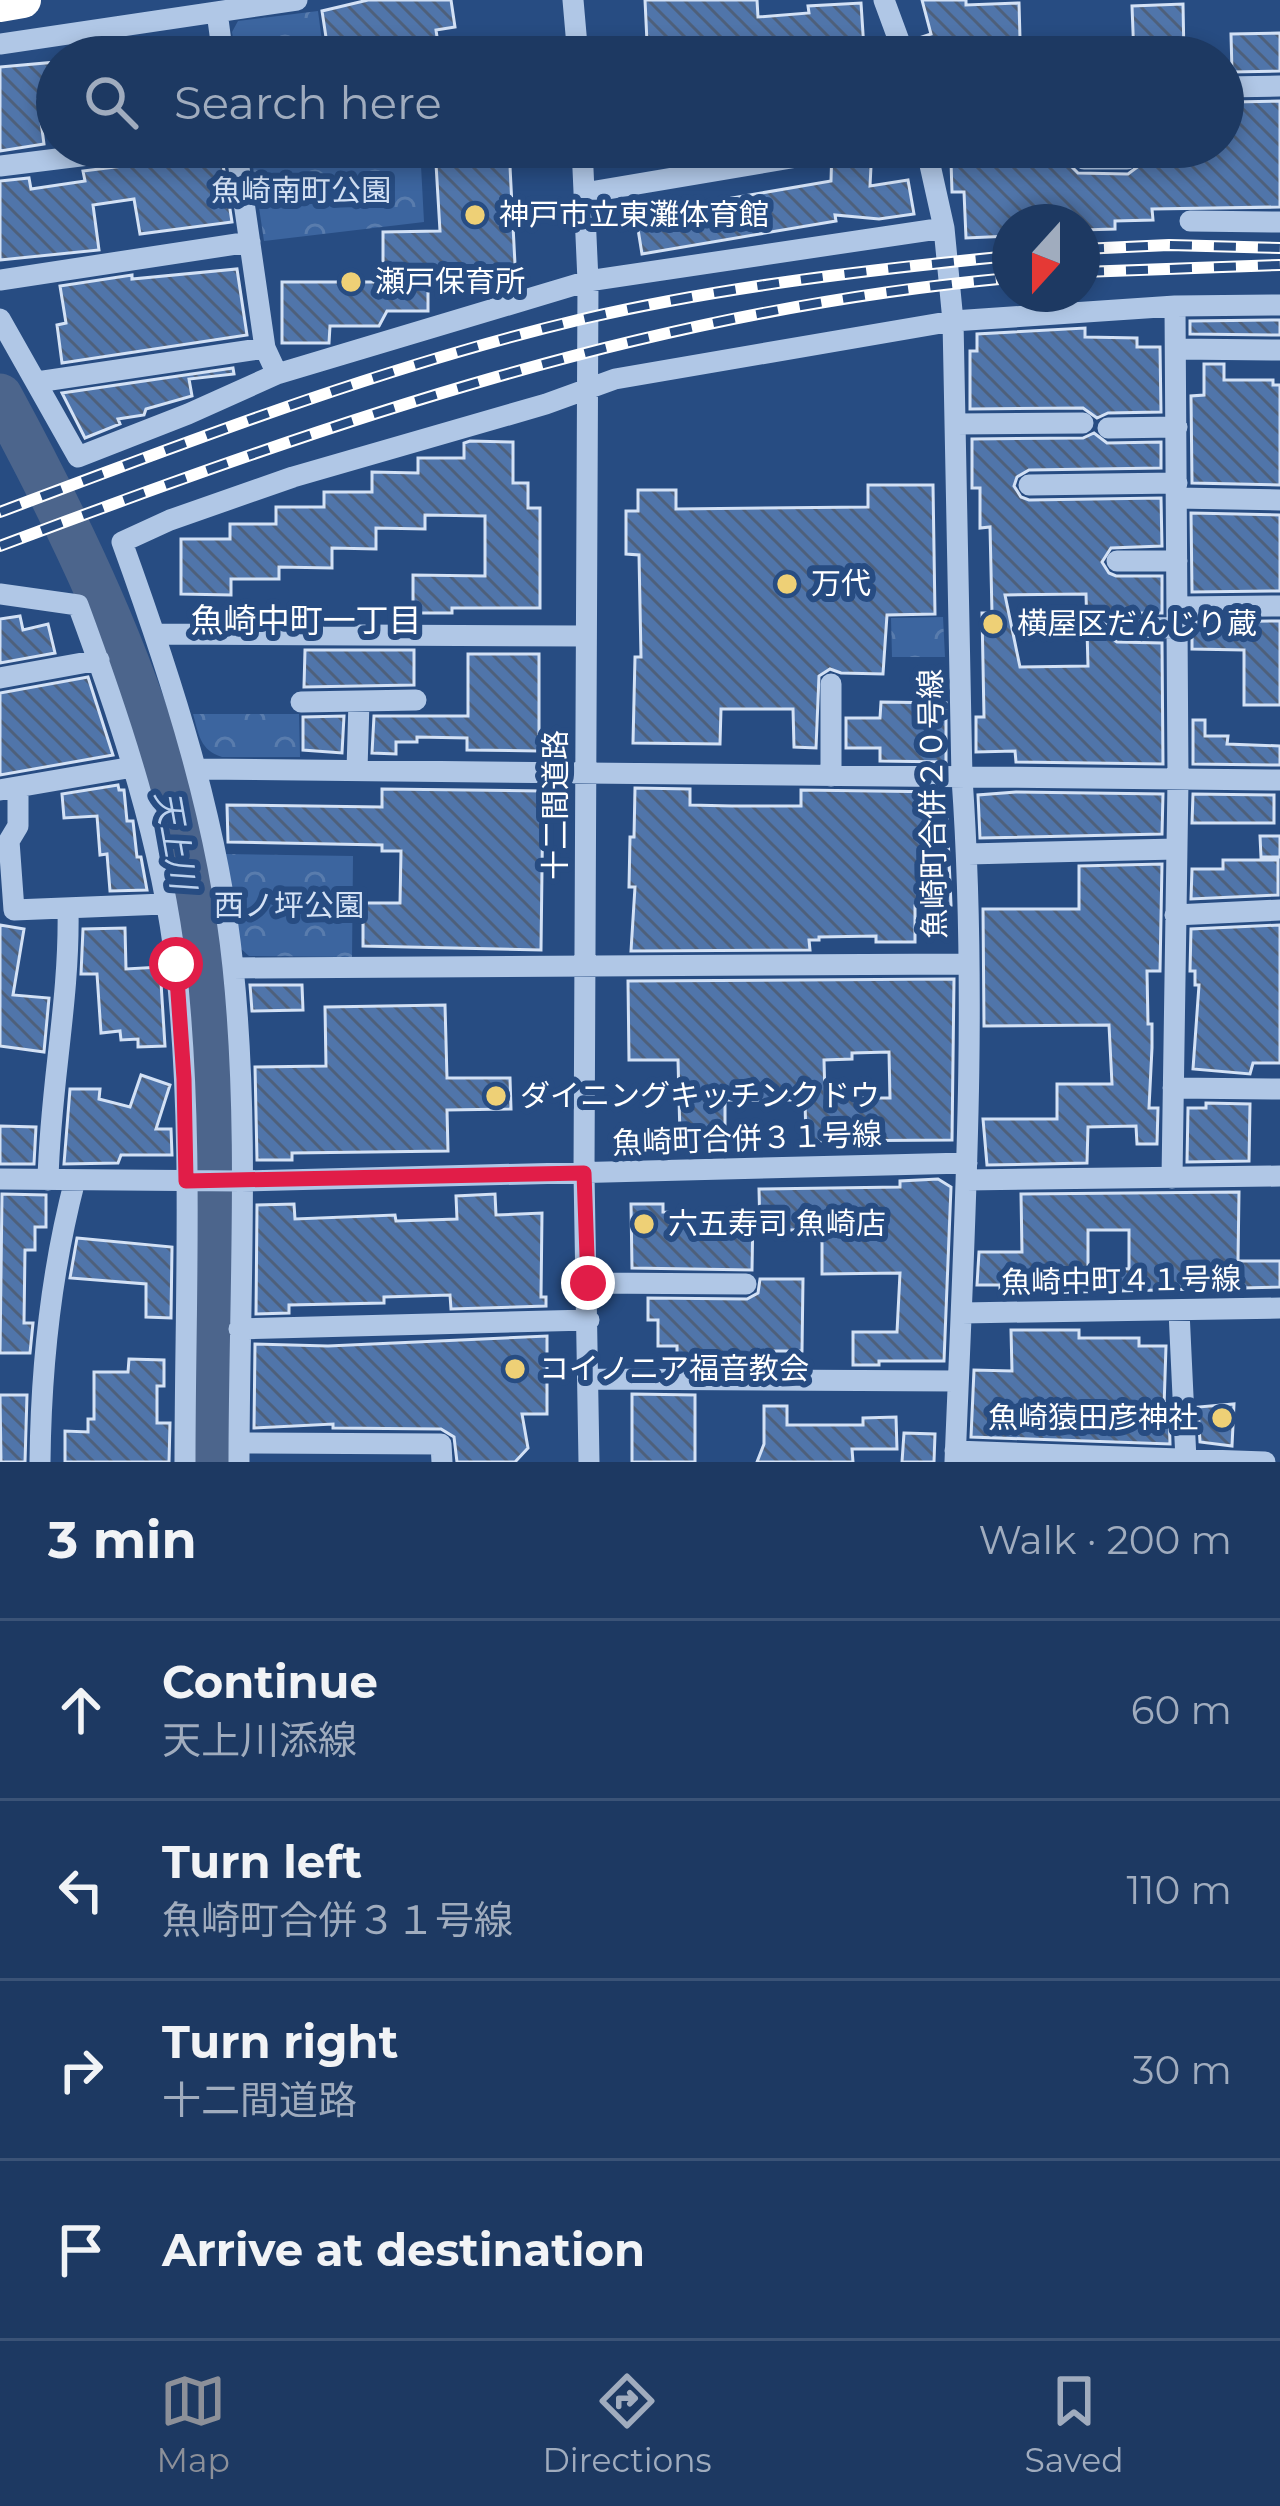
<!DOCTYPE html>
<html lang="en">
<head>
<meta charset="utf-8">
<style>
  body { margin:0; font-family:Montserrat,"Noto Sans JP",sans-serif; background:#2a446b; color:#f1f3f6 }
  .compass { position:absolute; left:992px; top:204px; width:108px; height:108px; border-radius:50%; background:#1d3962; box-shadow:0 6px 18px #0003; rotate:201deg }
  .stop { position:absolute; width:36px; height:36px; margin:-27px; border:9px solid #e11d48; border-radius:50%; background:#fff }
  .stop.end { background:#e11d48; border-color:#fff; box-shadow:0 3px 12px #0008 }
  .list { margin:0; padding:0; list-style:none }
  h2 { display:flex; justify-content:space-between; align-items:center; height:156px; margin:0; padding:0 48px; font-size:51px }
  h2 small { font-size:39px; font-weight:400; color:#a0acbe }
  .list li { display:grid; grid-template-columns:78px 1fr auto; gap:36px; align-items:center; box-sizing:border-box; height:180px; padding:0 48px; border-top:3px solid #3b5377 }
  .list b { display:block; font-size:45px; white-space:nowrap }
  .list p { margin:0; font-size:39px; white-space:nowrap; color:#a0acbe }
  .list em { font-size:39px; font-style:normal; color:#a0acbe }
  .icon { flex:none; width:66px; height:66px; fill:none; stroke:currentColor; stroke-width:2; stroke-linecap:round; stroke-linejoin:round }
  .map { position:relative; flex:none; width:1280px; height:1462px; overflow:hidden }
  .search { position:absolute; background:#1d3962; box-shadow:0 6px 18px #0003; left:36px; right:36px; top:36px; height:132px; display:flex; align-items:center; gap:30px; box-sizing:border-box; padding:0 42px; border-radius:66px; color:#a0acbe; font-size:45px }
  .sheet { height:876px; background:#1d3962 }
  nav { display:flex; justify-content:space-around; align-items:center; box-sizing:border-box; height:168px; border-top:3px solid #3b5377; background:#1d3962; font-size:33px; color:#a0acbe }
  nav a { display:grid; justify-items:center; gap:6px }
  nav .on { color:#8c9099 }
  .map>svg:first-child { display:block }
  .park { fill:url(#park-crowns) }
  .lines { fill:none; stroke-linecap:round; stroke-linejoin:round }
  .river { stroke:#4c658c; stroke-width:45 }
  .building { fill:url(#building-back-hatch); stroke:#d3e1f5; stroke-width:3; fill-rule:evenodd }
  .minor { stroke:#b0c7e6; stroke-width:21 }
  .highway { stroke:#fff; stroke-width:36 }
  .rail-casing { stroke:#fff; stroke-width:12 }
  .rail { stroke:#274c82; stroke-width:8; stroke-dasharray:22; stroke-linecap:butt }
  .route { stroke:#e11d48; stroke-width:15 }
  .poi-dot { fill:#eed076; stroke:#274c82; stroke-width:4.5 }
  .labels { text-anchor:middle; stroke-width:12; stroke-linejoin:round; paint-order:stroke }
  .park-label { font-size:30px; fill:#d3e1f5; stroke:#274c82 }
  .poi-label { font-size:30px; fill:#fff; stroke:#274c82; text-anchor:start }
  .street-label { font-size:30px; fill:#fff; stroke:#274c82 }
  .neighbourhood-label { font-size:33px; fill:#fff; stroke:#274c82 }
  .water-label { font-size:33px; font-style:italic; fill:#bbd1ee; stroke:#274c82 }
</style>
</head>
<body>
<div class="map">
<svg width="1280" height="1462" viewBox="0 0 1280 1462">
  <defs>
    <pattern id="park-crowns" width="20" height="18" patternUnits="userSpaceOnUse" patternTransform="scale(3)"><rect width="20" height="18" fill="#3c659f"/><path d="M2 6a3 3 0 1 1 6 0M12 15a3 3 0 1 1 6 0" fill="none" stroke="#597cad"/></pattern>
    <pattern id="building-back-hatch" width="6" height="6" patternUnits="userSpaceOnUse" patternTransform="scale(3)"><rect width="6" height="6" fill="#5075aa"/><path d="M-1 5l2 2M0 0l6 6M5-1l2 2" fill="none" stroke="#4e607b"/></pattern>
  </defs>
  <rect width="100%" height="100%" fill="#274c82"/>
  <!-- park -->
  <path class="park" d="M 318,11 L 324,57 L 236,57 L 232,32 L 238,21 Z
    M 250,147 L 420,147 L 424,222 L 264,241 Z
    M 676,147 L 793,147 L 676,166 Z
    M 943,617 L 945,657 L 892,657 L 891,618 Z
    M 193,714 L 299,714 L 300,757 L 222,757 C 200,750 199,735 193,714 Z
    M 225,854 L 353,856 L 352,957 L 249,956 L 239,947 Z"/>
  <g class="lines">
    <!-- river -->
    <path class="river" d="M 0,396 C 70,525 137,664 174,807 C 228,1017 210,1247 208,1462"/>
  </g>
  <!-- building -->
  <path class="building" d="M 368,0 L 451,0 L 455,27 L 436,30 L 440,57 L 329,57 L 322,11 Z
    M 645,0 L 757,0 L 758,17 L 809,13 L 808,6 L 861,3 L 864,49 L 807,55 L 806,44 L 707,49 L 695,42 L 647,42 Z
    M 922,0 L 966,0 L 966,5 L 1019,3 L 1020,38 L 1083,39 L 1083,57 L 922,57 L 916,39 L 931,34 Z
    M 1183,4 L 1184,57 L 1134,57 L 1132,6 Z
    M 1280,33 L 1280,71 L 1232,72 L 1231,34 Z
    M 57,62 L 57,91 L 38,99 L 44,144 L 0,151 L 0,67 Z
    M 1280,101 L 1280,207 L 1152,209 L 1153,220 L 1115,221 L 1115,229 L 1082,230 L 1082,222 L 1010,222 L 1010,236 L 966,238 L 964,192 L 952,192 L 951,162 L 959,161 L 959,147 L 1068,147 L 1071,166 L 1078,173 L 1128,174 L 1140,165 L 1142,158 L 1136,147 L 1223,147 L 1223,106 L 1233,106 L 1233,102 Z
    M 435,147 L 509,147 L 516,284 L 428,288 L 428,311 L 387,311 L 379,326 L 330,326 L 329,343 L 282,343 L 282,282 L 383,282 L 383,232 L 440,231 Z
    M 623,147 L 671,147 L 671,163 L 623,166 Z
    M 832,147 L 872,147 L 870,186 L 908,180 L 914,214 L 879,219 L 835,215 L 836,221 L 642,254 L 637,223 L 647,222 L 645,213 L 831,181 Z
    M 221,152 L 232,222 L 140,234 L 134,199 L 93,205 L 99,250 L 0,260 L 0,181 L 29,178 L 31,189 L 85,181 L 83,171 L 155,162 L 165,156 L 166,159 Z
    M 237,269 L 247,335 L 62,363 L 57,325 L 66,323 L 60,286 L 132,275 L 132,279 Z
    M 1280,320 L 1280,335 L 1190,334 L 1190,321 Z
    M 1085,328 L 1085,337 L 1137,338 L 1137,347 L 1160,347 L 1161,412 L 1108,413 L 1097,418 L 1083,408 L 970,409 L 970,351 L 977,351 L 977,334 Z
    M 1204,364 L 1224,364 L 1224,380 L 1273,380 L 1273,385 L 1280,385 L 1280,485 L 1192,483 L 1191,396 L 1204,395 Z
    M 233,368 L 234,374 L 189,379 L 192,396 L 146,409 L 144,415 L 118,419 L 120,424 L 85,438 L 62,393 Z
    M 1094,433 L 1107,443 L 1161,442 L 1161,468 L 1029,470 L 1017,477 L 1014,486 L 1021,497 L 1029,500 L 1161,498 L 1162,546 L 1111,548 L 1102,562 L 1109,573 L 1116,576 L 1162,576 L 1162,613 L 1112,613 L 1103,628 L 1106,635 L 1117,642 L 1162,643 L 1163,764 L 1016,762 L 1015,751 L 976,752 L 976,717 L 984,717 L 982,613 L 992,613 L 990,527 L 980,528 L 980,488 L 972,488 L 972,439 L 1083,438 ZM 1086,594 L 1088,666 L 1020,667 L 1005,595 Z
    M 470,441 L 513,442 L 513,483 L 528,483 L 528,508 L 540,508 L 540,608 L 452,608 L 452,613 L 413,613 L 413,575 L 485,576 L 485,516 L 425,515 L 425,529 L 376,528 L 376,549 L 332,548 L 332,568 L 279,567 L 279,579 L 231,579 L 231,595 L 181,594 L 181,539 L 230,539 L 230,524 L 276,524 L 276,507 L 324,507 L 324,492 L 372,492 L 372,472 L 418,473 L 418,458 L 464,458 L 464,443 Z
    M 868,485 L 933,485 L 935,614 L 887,615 L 883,674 L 841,673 L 830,669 L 819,676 L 816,748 L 794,747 L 793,709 L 721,709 L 720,744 L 633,743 L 635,657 L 641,657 L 639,555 L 626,554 L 626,511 L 638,511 L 638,490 L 676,490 L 676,509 L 868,507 Z
    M 1191,513 L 1280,515 L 1280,591 L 1192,592 Z
    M 20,616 L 23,630 L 48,624 L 55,653 L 0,663 L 0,619 Z
    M 1280,621 L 1280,705 L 1244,705 L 1244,650 L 1192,649 L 1192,622 Z
    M 305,650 L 414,650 L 414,685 L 304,687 Z
    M 468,654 L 539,654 L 539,751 L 467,750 L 467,738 L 417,737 L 417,742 L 396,742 L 396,754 L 372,753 L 374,716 L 468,716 Z
    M 88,677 L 113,755 L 0,775 L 0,693 Z
    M 881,702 L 946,703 L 946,762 L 880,761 L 880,748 L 846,748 L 846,718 L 880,718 Z
    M 344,716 L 342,753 L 303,750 L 303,717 Z
    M 1193,720 L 1205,720 L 1205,736 L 1228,736 L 1227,744 L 1280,746 L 1280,765 L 1193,764 Z
    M 118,785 L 119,790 L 124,790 L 127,821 L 133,821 L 137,857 L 141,857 L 147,890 L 110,891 L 107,854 L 100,855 L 97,816 L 64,818 L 62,794 Z
    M 635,788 L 690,789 L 690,805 L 732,806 L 801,806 L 801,790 L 946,792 L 951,905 L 915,906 L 915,942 L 876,942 L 876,936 L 819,937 L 819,940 L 809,940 L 810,950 L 631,951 L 635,887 L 629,887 L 630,837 L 634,837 Z
    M 382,789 L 543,791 L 541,950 L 363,946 L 363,903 L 400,903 L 401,851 L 382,851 L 382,845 L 228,842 L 227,805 L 382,807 Z
    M 1016,792 L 1163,794 L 1162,834 L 980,838 L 978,795 Z
    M 1193,794 L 1274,795 L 1274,823 L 1192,823 Z
    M 1260,836 L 1280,836 L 1280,857 L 1261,857 Z
    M 1223,860 L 1278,860 L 1278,895 L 1191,899 L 1192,869 L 1223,869 Z
    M 1162,864 L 1160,971 L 1147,971 L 1148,1024 L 1152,1024 L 1152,1048 L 1149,1108 L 1158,1108 L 1157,1144 L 1137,1144 L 1136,1126 L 1088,1127 L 1087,1163 L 987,1165 L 983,1119 L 1057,1119 L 1057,1084 L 1112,1084 L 1109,1025 L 984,1026 L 983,909 L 1079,909 L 1079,866 Z
    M 0,925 L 24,929 L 13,995 L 49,998 L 44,1052 L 0,1046 Z
    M 1280,925 L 1280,1063 L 1253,1063 L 1250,1074 L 1193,1069 L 1199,985 L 1195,985 L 1195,971 L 1190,971 L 1191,929 Z
    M 125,928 L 126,969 L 160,967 L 165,1046 L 138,1047 L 138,1039 L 121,1040 L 120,1031 L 101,1033 L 97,974 L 81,974 L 83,929 Z
    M 954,979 L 952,1140 L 806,1141 L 805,1100 L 725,1100 L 725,1135 L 680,1136 L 678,1060 L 629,1060 L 628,981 ZM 889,1052 L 890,1098 L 825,1098 L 824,1060 L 852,1059 L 852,1053 Z
    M 250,985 L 302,985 L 303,1010 L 252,1011 Z
    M 445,1005 L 447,1078 L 510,1078 L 511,1109 L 447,1110 L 448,1151 L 292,1153 L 292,1160 L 257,1160 L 255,1067 L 326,1066 L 325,1007 Z
    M 141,1075 L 170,1085 L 156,1129 L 171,1129 L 172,1155 L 121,1155 L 118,1163 L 64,1164 L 70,1089 L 100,1089 L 99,1099 L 130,1107 Z
    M 1206,1103 L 1250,1104 L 1249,1161 L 1187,1162 L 1188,1108 L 1206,1108 Z
    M 0,1126 L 36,1127 L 34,1164 L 0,1164 Z
    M 938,1179 L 951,1187 L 944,1361 L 879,1361 L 879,1365 L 853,1365 L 853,1332 L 897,1332 L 900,1273 L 822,1274 L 822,1230 L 760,1230 L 759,1189 L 900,1187 L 900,1181 Z
    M 1239,1192 L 1238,1261 L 1280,1261 L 1280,1287 L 1000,1294 L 1000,1285 L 977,1285 L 979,1252 L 1022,1252 L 1021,1194 ZM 1088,1230 L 1129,1230 L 1129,1269 L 1088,1267 Z
    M 2,1194 L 46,1195 L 46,1227 L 35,1227 L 35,1250 L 25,1250 L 24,1323 L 33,1323 L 30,1353 L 0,1353 Z
    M 495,1194 L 496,1215 L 542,1213 L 541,1297 L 546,1297 L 546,1306 L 451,1309 L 450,1295 L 384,1297 L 384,1303 L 289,1305 L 289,1313 L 256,1314 L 257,1205 L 294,1204 L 295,1219 L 395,1215 L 396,1221 L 457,1219 L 456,1196 Z
    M 631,1204 L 663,1204 L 663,1212 L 753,1213 L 752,1270 L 632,1268 Z
    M 77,1238 L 172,1247 L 171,1318 L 146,1317 L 146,1284 L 70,1278 Z
    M 760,1279 L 803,1279 L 802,1351 L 757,1351 L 757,1365 L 677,1364 L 677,1346 L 658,1346 L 658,1320 L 648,1320 L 648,1298 L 747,1299 L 758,1293 Z
    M 1011,1330 L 1079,1330 L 1079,1338 L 1139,1338 L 1139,1346 L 1166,1346 L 1164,1408 L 1169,1408 L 1170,1444 L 971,1437 L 974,1370 L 1012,1371 Z
    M 547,1336 L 547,1414 L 522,1414 L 528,1448 L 515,1462 L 457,1462 L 454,1437 L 441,1429 L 333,1428 L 333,1424 L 254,1428 L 255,1344 L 328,1346 Z
    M 129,1359 L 164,1360 L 164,1386 L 157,1386 L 157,1423 L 170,1423 L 169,1462 L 65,1462 L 65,1431 L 88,1432 L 88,1419 L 94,1419 L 94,1372 L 128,1372 Z
    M 632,1394 L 695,1395 L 695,1462 L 632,1462 Z
    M 0,1395 L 27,1395 L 25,1462 L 1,1462 Z
    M 1234,1404 L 1232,1446 L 1200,1442 L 1198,1407 Z
    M 764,1406 L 787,1406 L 787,1425 L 863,1425 L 863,1418 L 896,1417 L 897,1449 L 852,1449 L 853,1462 L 757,1462 L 764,1444 Z
    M 904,1433 L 935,1434 L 934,1462 L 902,1462 Z"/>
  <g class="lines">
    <!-- minor -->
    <path class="minor" d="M 573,0 L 578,57
      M 884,0 L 905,57
      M 217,12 L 223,57
      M 0,44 L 297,0
      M 578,57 L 695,57
      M 1223,87 L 1280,86
      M 582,147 L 588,281 L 584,1173 L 589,1462
      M 926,147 L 944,228 L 953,321 L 962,778 C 978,1005 964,1235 955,1462
      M 1083,147 L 1084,159 L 1127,159
      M 0,166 L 153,147
      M 584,193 L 809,155 L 810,147
      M 1190,221 L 1280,222
      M 0,280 L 250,242
      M 0,319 L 78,457 L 188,414 L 277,374 L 265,348 L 236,147
      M 1177,349 L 1280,350
      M 277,374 L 588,281 L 944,228
      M 37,382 L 265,348
      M 955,424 L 1083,423
      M 1108,428 L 1177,427
      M 1029,485 L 1177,483
      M 1177,498 L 1280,500
      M 1117,561 L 1177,561
      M 0,594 L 78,605 C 121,721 162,843 176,967 C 194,1131 185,1298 185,1462
      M 1177,607 L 1280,606
      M 1118,627 L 1177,628
      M 157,634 L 586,636
      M 0,678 L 99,660
      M 301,702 L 416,700
      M 197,769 L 1280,780
      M 357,770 L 359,701
      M 831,776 L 831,684
      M 18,787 L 18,826 L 9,841 L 14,910 L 164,904
      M 0,790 L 133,767
      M 968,854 L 1176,849
      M 1175,915 L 1280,910
      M 233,968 L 967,964
      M 1173,1088 L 1280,1089
      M 1172,1178 L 1178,780 L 1175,306
      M 0,1179 L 241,1181 L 967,1163
      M 48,1180 C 50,1087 70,1000 68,908
      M 966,1180 L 1280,1176
      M 588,1283 L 746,1284
      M 1179,1311 L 1186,1460
      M 962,1313 L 1280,1308
      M 239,1329 L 589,1320
      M 588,1379 L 958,1381
      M 239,1443 L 441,1444 L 442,1462
      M 955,1451 L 1265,1462
      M 40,1462 C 41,1367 51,1272 75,1180
      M 239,1462 C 239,1298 250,1130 233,967 C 218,820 172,680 122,542 L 170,520 L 293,477 L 546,404 L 615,379 L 953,321 L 1175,306 L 1280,305"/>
    <!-- highway -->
    <path class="highway" d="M 0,4 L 23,0"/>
    <defs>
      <path id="rail" d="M 1082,249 L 1169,245 L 1280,248
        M 1082,272 L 1280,265
        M 0,512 C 190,441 381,367 578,320 C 720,287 866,270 1010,256
        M 0,546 C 333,421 653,310 1010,278"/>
    </defs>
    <!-- rail casing -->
    <use href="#rail" class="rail-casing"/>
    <!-- rail -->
    <use href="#rail" class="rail"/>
  </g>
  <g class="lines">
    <!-- route -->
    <path class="route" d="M 176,964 L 184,1079 L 186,1181 L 584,1173 L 588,1283"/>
  </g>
  <!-- markers -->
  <g class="poi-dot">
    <circle cx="475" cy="215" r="12"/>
    <circle cx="351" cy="282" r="12"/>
    <circle cx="787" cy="584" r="12"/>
    <circle cx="993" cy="624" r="12"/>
    <circle cx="496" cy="1096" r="12"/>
    <circle cx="644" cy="1224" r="12"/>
    <circle cx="515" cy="1369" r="12"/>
    <circle cx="1222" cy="1418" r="12"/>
  </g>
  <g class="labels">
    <!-- park labels -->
    <g class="park-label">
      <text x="301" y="201">魚崎南町公園</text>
      <text x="289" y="916">西ノ坪公園</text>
    </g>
    <!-- poi labels -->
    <g class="poi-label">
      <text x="499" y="225">神戸市立東灘体育館</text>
      <text x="375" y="292">瀬戸保育所</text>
      <text x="811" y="594">万代</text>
      <text x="1017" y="634">横屋区だんじり蔵</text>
      <text x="520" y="1106">ダイニングキッチンクドウ</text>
      <text x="668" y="1234">六五寿司 魚崎店</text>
      <text x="539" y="1379">コイノニア福音教会</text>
      <text x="1198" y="1428" text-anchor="end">魚崎猿田彦神社</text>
    </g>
    <!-- street labels -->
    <g class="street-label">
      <text transform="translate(933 804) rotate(-91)" y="10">魚崎町合併２０号線</text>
      <text transform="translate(556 805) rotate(-90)" y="10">十二間道路</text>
      <text transform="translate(747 1139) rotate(-2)" y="10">魚崎町合併３１号線</text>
      <text transform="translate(1121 1281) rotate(-1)" y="10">魚崎中町４１号線</text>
    </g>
    <!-- neighbourhood labels -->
    <g class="neighbourhood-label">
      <text x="306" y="632">魚崎中町一丁目</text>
    </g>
    <!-- water labels -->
    <g class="water-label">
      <text transform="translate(176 840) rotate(80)" y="12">天上川</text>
    </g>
  </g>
</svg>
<svg class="compass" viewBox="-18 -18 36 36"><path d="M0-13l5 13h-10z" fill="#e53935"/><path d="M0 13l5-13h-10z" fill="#a0acbe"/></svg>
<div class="stop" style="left:176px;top:964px"></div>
<div class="stop end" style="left:588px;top:1283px"></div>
<div class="search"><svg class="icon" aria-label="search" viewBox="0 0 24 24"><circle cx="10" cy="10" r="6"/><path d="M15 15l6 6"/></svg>Search here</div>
</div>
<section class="sheet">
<h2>3 min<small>Walk · 200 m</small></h2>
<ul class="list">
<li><svg class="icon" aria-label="ahead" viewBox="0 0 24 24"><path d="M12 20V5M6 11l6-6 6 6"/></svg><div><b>Continue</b><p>天上川添線</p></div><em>60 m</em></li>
<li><svg class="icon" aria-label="left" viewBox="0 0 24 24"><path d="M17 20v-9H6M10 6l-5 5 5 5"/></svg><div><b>Turn left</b><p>魚崎町合併３１号線</p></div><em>110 m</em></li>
<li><svg class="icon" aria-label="right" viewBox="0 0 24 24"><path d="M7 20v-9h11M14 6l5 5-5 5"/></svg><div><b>Turn right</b><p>十二間道路</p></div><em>30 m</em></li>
<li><svg class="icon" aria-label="arrive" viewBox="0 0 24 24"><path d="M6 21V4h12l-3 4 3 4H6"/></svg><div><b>Arrive at destination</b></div></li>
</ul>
</section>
<nav>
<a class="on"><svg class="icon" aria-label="map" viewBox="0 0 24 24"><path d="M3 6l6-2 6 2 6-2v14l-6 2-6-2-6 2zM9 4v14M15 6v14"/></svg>Map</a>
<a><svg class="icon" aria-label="directions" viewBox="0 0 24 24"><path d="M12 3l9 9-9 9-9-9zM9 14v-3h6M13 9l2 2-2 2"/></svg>Directions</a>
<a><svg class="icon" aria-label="saved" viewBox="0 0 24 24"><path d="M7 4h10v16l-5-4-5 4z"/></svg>Saved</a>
</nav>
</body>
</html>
